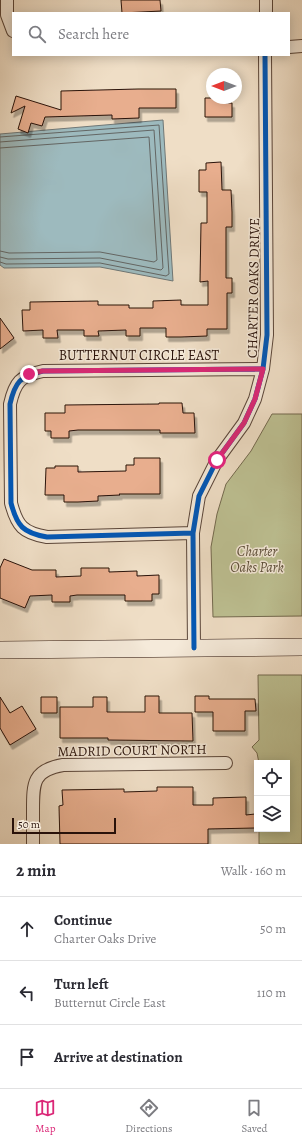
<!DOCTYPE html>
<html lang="en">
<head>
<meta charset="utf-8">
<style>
  body { margin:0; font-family:Alegreya,serif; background:#f2f2f3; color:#2b2b33 }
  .controls { position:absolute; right:12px; bottom:12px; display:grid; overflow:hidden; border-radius:0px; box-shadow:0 2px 10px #0003 }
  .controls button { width:36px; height:36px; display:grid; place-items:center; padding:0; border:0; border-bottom:1px solid #e1e1e2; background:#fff; color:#2b2b33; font:20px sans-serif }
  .compass { position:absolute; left:206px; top:68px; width:36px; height:36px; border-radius:50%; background:#fff; box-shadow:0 2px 10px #0003; rotate:270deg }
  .scale { position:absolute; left:12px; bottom:10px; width:104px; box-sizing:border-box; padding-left:4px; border:2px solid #29120a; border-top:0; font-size:11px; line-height:14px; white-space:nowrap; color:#29120a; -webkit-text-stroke:3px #f5eada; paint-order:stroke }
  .stop { position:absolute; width:12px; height:12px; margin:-9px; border:3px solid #db2777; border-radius:50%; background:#fff }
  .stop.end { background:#db2777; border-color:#fff; box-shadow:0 1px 4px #0008 }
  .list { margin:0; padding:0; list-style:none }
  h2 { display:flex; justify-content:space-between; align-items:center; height:52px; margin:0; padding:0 16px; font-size:17px }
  h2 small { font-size:13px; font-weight:400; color:#7c7c81 }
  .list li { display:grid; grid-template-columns:26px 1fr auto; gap:12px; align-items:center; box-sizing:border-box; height:64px; padding:0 16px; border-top:1px solid #e1e1e2 }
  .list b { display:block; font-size:15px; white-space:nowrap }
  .list p { margin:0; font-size:13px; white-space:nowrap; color:#7c7c81 }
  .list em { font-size:13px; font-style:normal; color:#7c7c81 }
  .icon { flex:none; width:22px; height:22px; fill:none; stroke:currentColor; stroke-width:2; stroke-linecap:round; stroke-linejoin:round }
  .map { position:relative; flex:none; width:302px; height:844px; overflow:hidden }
  .search { position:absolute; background:#fff; box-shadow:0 2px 10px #0003; left:12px; right:12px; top:12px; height:44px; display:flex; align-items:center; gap:10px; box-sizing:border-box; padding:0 14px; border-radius:0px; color:#7c7c81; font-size:15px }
  .sheet { height:244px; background:#fff }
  nav { display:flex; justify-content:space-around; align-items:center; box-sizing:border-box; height:56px; border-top:1px solid #e1e1e2; background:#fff; font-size:11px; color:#7c7c81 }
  nav a { display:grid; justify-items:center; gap:2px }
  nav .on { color:#db2777 }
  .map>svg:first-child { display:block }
  .green { fill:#bdc092; stroke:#73694e }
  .water { fill:#9dbabe; stroke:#6f7776 }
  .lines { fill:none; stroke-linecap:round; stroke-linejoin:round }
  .shore { stroke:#636664; stroke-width:1 }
  .building { fill:#e8ae8e; stroke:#29120a; filter:url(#shadow) }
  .street-casing { stroke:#5a4539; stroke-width:14 }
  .secondary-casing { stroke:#29120a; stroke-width:18 }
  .street { stroke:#f5eada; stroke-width:12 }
  .secondary { stroke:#f5eada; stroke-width:17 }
  .cycleway-casing { stroke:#f5eada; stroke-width:8 }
  .cycleway { stroke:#0057b8; stroke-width:5 }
  .route { stroke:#db2777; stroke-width:5 }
  .labels { text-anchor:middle; stroke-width:3; stroke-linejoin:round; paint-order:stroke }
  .street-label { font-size:14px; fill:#29120a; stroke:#f5eada }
  .park-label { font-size:14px; font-style:italic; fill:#5d4f3a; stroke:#f5eada }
</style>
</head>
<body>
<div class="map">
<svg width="302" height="844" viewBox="0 0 302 844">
  <defs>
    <filter id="shadow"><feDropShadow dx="2.5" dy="4.5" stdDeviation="0" flood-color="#0004"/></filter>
  </defs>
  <rect width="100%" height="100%" fill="#efdec6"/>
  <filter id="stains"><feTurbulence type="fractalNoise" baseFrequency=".005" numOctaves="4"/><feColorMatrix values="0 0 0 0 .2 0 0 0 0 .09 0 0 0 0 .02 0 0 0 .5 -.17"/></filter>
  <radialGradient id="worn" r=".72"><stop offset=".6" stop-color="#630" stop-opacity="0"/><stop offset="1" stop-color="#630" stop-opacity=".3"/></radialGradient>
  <!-- green -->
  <path class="green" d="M 272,414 L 302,414 L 302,616 L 213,617 L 211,547 L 217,514 L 226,484 L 251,451 Z
    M 258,675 L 302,675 L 302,844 L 259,844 L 259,829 L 287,829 L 287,763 L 259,763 L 257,753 L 252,747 L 259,740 Z"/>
  <!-- water -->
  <path class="water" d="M 163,120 L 173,281 L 100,267 L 4,268 L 0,265 L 0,134 Z"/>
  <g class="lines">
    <!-- shore -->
    <path class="shore" d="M 0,137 L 159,125 L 169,274 L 166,276 L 100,263 L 6,264 L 0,262
      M 0,142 L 154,130 L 163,268 L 161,270 L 100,258 L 8,259 L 0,257
      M 0,148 L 149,137 L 157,260 L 154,262 L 100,252 L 9,253 L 0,251"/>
  </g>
  <!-- building -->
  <path class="building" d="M 121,0 L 160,0 L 161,11 L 122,13 Z
    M 138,89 L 176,89 L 176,108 L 139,108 L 139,118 L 112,119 L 112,115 L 45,117 L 42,126 L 31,123 L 28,133 L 18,129 L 25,106 L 11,113 L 16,96 L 61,110 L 61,91 Z
    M 205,98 L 226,98 L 226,103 L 232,103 L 232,117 L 205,117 Z
    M 221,162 L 222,190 L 231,190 L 232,212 L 232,227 L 226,227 L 226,278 L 232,278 L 232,293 L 227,293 L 227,329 L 207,329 L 207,336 L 181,337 L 166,337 L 166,328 L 140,328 L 140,336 L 126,336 L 126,330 L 98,331 L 99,336 L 84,336 L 84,330 L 57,330 L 58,338 L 43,338 L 43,330 L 23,331 L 22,310 L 30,310 L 30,302 L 98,301 L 98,305 L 129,305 L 129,308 L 153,308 L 153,301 L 181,300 L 181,305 L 208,305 L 208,281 L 200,282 L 201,223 L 207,223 L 207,192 L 199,192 L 199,170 L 206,170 L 206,163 Z
    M 0,318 L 14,338 L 0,349 Z
    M 159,403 L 182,403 L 183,413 L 194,413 L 195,433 L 160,433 L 160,430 L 78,430 L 69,431 L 69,438 L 51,438 L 51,431 L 45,431 L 45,413 L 65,413 L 65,405 L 159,404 Z
    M 134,458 L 160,458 L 160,494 L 119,494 L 120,495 L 98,496 L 98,501 L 78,502 L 64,502 L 64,495 L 45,495 L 46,468 L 55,468 L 55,466 L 78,466 L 78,472 L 126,471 L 126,465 L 134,465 Z
    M 4,559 L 32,570 L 56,570 L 56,577 L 81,576 L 81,568 L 109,568 L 109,572 L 137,571 L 137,576 L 159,575 L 159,594 L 152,594 L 152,601 L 125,601 L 125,595 L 77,595 L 70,596 L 70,602 L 52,602 L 52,595 L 30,596 L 25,608 L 0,598 L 0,568 Z
    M 145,696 L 159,696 L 159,713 L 192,713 L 193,741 L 108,740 L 108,738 L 60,738 L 60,707 L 93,707 L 93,697 L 107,697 L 107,712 L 145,712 Z
    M 195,696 L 209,696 L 209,699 L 255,699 L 256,711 L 245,711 L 245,731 L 213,731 L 213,712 L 195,712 Z
    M 0,697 L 10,713 L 22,706 L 36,729 L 10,745 L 0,728 Z
    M 41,697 L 57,697 L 57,713 L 41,713 Z
    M 157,787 L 193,787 L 193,805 L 213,805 L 213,798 L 246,797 L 246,815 L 255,814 L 255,828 L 208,829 L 208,844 L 60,844 L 59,806 L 63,805 L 62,790 L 124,789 L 124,792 L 157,791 Z"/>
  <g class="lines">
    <defs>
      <path id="street" d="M 7,0 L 7,15 L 13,31
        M 266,13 L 266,0
        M 289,47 L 302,46
        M 193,533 L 47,537 C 23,533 17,526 11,503 L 10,404 C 15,382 20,376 43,371 L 263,369
        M 194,648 L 193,533 L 199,496 L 217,460 L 244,423 L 255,399 L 263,369 L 267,335 L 265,55
        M 33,844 C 33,833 33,821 33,810 C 33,783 33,770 63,765 L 226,763"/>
      <path id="secondary" d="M 0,650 L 302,647"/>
    </defs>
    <!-- street casing -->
    <use href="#street" class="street-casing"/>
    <!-- secondary casing -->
    <use href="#secondary" class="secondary-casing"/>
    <!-- street -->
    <use href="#street" class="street"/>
    <!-- secondary -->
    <use href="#secondary" class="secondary"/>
    <defs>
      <path id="cycleway" d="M 193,533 L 47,537 C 23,533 17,526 11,503 L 10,404 C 15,382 20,376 43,371 L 263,369
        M 194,648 L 193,533 L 199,496 L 217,460 L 244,423 L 255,399 L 263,369 L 267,335 L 265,55"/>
    </defs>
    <!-- cycleway casing -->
    <use href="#cycleway" class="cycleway-casing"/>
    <!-- cycleway -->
    <use href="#cycleway" class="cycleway"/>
  </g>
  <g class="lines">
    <!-- route -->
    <path class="route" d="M 29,374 L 42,371 L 263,369 L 255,399 L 244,423 L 217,460"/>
  </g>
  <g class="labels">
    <!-- street labels -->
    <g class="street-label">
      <text transform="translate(253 288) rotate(-89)" y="5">CHARTER OAKS DRIVE</text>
      <text x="139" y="360">BUTTERNUT CIRCLE EAST</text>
      <text transform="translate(132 750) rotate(-1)" y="5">MADRID COURT NORTH</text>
    </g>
    <!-- park labels -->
    <g class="park-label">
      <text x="257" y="556">Charter<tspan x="257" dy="16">Oaks Park</tspan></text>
    </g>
  </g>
  <rect width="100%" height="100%" filter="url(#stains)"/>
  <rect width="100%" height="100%" fill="url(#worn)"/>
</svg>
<div class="controls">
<button><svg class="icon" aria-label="locate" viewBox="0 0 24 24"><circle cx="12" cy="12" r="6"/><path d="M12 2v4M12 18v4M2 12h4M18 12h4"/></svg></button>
<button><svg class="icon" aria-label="layers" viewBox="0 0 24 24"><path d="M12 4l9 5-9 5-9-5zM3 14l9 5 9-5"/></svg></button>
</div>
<svg class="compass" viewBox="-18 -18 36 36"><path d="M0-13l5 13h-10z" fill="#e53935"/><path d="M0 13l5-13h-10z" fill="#7c7c81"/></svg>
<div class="scale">50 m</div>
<div class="stop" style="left:217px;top:460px"></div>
<div class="stop end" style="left:29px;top:374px"></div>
<div class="search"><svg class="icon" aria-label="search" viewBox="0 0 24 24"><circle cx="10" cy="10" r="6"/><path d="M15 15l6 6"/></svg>Search here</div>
</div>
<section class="sheet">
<h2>2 min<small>Walk · 160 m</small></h2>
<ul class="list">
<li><svg class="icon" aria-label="ahead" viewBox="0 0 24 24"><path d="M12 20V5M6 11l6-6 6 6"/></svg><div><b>Continue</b><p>Charter Oaks Drive</p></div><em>50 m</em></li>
<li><svg class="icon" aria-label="left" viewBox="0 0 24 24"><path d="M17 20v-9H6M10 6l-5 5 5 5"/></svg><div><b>Turn left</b><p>Butternut Circle East</p></div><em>110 m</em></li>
<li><svg class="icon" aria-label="arrive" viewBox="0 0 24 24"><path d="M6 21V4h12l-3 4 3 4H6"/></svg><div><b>Arrive at destination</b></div></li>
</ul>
</section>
<nav>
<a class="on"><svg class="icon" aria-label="map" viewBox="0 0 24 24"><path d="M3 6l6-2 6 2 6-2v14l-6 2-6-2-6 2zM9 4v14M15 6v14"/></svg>Map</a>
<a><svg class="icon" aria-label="directions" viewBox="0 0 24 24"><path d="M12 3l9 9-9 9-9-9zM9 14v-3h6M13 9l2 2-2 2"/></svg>Directions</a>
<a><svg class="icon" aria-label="saved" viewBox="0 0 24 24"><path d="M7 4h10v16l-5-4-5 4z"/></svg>Saved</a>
</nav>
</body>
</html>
